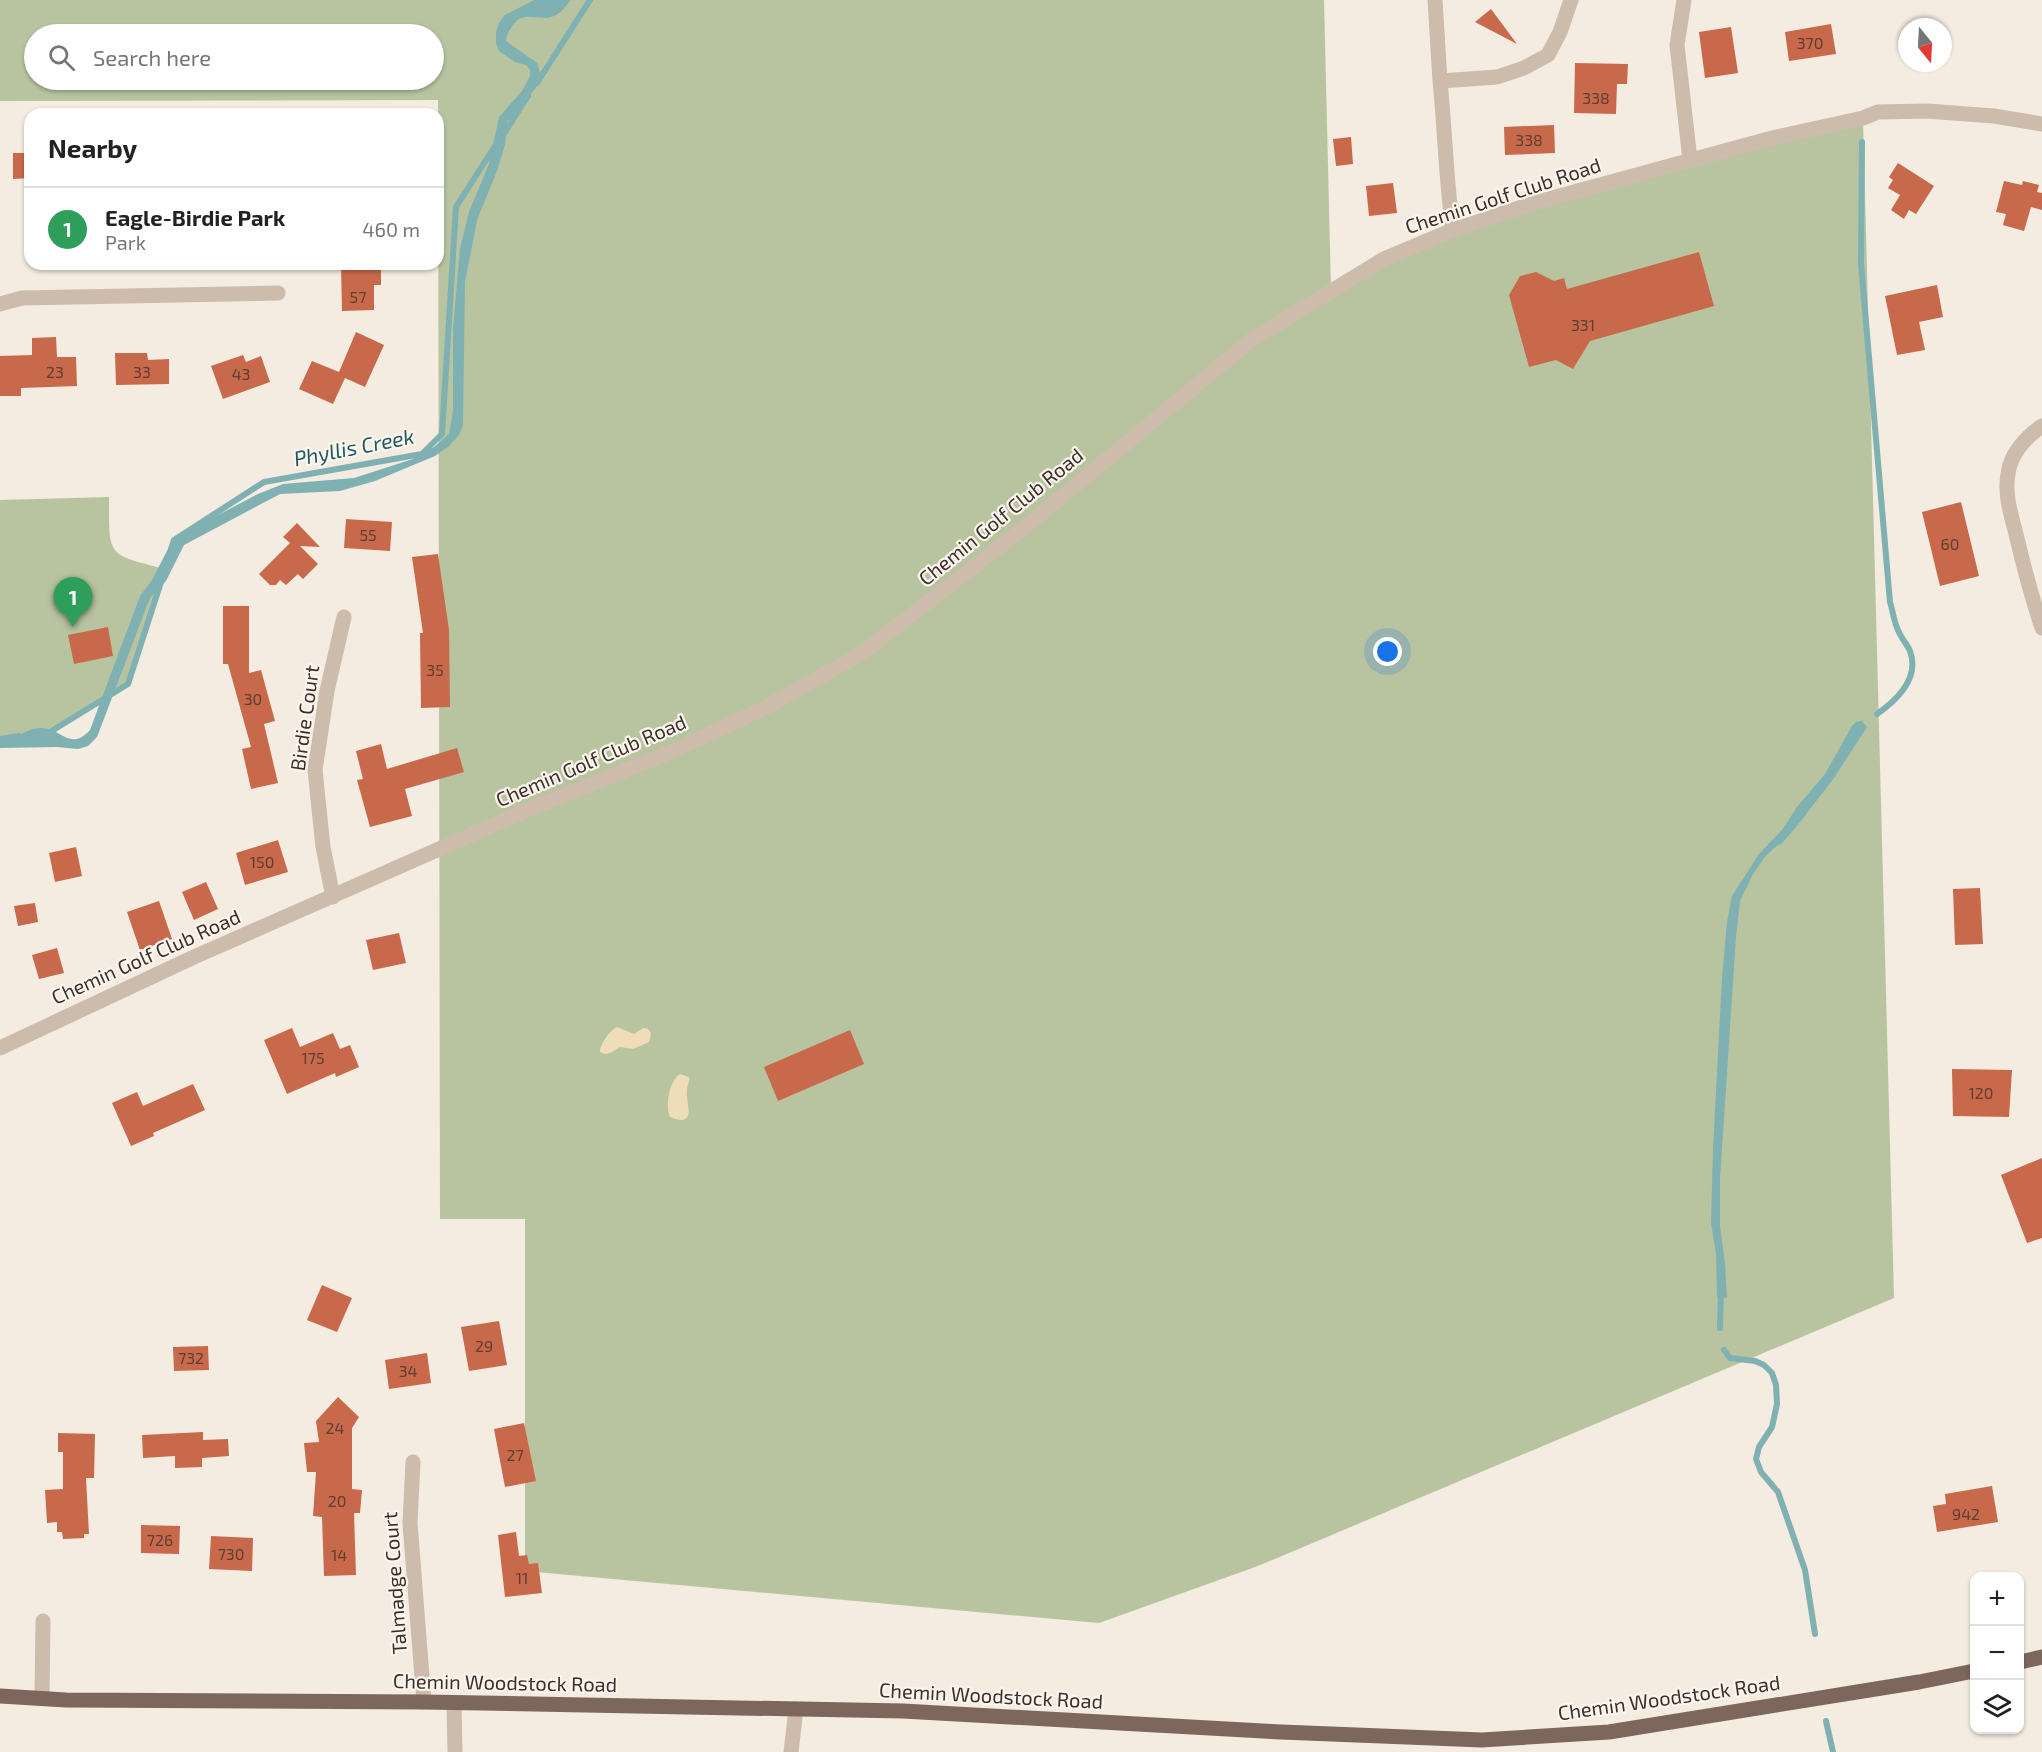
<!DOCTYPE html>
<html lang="en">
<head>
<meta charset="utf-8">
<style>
  body { margin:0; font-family:"Exo 2",sans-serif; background:#f6f6f6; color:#222 }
  .controls { position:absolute; right:18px; bottom:18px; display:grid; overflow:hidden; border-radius:12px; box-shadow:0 2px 4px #0004 }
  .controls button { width:54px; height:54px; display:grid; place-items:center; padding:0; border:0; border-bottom:2px solid #e0e0e0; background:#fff; color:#222; font:30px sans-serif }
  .compass { position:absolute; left:1898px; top:18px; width:54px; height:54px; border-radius:50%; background:#fff; box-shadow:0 2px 4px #0004; rotate:162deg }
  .you { position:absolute; left:1388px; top:652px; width:21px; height:21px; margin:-15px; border:4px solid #fff; border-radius:50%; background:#1a73e8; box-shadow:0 0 0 9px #1a73e833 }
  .badge { display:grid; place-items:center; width:39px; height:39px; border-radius:50%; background:#db2777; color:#fff; font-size:20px; font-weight:700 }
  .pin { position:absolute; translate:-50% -50px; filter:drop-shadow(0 2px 3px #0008) }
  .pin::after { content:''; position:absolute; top:32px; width:21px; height:18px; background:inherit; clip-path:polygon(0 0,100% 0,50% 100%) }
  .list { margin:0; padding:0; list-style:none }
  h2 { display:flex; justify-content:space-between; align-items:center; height:78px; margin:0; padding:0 24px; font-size:26px }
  h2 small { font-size:20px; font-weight:400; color:#767676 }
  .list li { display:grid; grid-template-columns:39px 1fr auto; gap:18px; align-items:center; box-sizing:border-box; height:84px; padding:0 24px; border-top:2px solid #e0e0e0 }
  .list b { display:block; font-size:22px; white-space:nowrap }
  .list p { margin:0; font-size:20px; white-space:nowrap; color:#767676 }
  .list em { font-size:20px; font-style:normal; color:#767676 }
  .icon { flex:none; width:33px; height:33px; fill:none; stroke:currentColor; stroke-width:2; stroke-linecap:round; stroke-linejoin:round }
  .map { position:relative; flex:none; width:2042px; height:1752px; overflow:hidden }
  .search { position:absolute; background:#fff; box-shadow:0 2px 4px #0004; left:24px; top:24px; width:420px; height:66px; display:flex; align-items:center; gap:15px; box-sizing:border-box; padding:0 21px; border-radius:33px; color:#767676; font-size:22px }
  .panel { position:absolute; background:#fff; box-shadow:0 2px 4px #0004; left:24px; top:108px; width:420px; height:162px; border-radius:18px }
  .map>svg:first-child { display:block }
  .green { fill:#b8c4a0; fill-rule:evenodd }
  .sand { fill:#efdcb8 }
  .water { fill:#7fb0b2 }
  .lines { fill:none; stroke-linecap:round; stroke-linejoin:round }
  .stream { stroke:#7fb0b2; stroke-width:6 }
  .building { fill:#c8694b }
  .minor { stroke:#cdbbac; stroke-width:15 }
  .tertiary { stroke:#cdbbac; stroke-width:15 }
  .primary { stroke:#7d675c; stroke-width:15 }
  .labels { text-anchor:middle; stroke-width:4.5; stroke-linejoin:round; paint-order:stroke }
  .number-label { font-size:16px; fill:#5e3e33 }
  .street-label { font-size:20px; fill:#3b302b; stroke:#fbf5ee }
  .water-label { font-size:21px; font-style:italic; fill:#1f5a5e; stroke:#fbf5ee }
</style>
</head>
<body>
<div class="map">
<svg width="2042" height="1752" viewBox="0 0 2042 1752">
  <rect width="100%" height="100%" fill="#f4ebe1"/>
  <!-- green -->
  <path class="green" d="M 0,0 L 1324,0 L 1331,290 L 1453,230 L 1863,118 L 1894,1298 L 1258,1566 L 1099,1623 L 525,1571 L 525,1219 L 440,1219 L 438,100 L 0,101 ZM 34,34 L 434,34 L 434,80 L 34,80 Z
    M 109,497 C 109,558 107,554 165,569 L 128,684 L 50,732 L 0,737 L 0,500 Z"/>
  <!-- sand -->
  <path class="sand" d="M 617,1027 L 634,1034 L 643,1028 L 648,1029 L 651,1033 L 649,1042 L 633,1049 L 620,1047 C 613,1051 608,1057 600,1052 C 600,1044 610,1030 617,1027 Z
    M 680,1074 L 689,1077 C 690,1082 687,1085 687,1091 C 685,1101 699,1129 670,1117 C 665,1106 669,1081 680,1074 Z"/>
  <!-- water -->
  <path class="water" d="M 534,0 L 571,0 C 566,6 561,13 554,16 C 539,22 524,10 514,24 C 509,30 507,34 506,41 L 537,63 L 540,72 L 539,84 L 507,122 L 505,145 L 497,171 L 477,220 L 465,282 L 463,425 L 459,435 L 449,446 L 435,456 L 375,481 L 340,491 L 280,494 L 184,545 L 166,581 L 150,598 L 97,737 L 88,746 L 78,749 L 57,747 L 0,748 L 0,739 C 14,742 27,727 42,728 C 61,728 70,752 90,730 L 140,596 L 152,580 L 169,547 L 180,535 L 258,494 L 283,484 L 354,478 L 413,459 L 434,447 L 449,434 L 453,411 L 453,329 L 460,248 L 469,212 L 489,164 L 499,117 L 522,91 L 530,76 L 530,70 L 526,65 L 515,62 L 499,51 L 496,43 L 496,32 L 499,23 L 505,15 Z
    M 1862,721 L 1867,727 L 1834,778 L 1797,826 L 1782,843 L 1774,848 L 1764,858 L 1753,874 L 1740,901 L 1736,937 L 1720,1179 L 1720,1226 L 1725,1263 L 1727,1298 L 1717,1297 L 1716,1253 L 1711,1223 L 1713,1148 L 1722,978 L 1727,922 L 1732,896 L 1759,854 L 1782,830 L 1797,807 L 1825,774 L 1852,726 L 1856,722 Z"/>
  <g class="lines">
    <!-- stream -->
    <path class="stream" d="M 537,83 L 590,0
      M 503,135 L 528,96
      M 1862,142 L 1861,264 L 1890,602 C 1893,612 1894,622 1898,630 C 1901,638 1907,644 1910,651 C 1920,678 1897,700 1877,714
      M 171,549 L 174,540 L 264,482 L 422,454 L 442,434 L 456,207 L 495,146
      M 44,732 L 50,732 L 128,684 L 161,582
      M 0,739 L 19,736
      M 1720,1328 L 1721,1291
      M 1724,1350 L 1730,1358 L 1755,1361 L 1764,1365 L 1772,1373 L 1776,1385 L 1777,1404 L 1772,1427 L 1759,1447 L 1756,1459 L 1761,1472 L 1778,1492 L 1805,1570 L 1815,1634
      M 1826,1721 L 1833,1752"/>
  </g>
  <!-- building -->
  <path class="building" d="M 1491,9 L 1517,44 L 1475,22 Z
    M 1831,24 L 1836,54 L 1789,61 L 1785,32 Z
    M 1731,27 L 1738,73 L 1705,78 L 1699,32 Z
    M 1575,63 L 1628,64 L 1627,84 L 1617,84 L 1616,114 L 1574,113 Z
    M 1554,125 L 1555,153 L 1505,155 L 1504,127 Z
    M 1351,137 L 1353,164 L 1336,166 L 1333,139 Z
    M 13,153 L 30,153 L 30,178 L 13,179 Z
    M 1898,163 L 1934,186 L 1916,214 L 1909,210 L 1904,219 L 1891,210 L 1900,195 L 1888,188 L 1893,180 L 1889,177 Z
    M 2004,181 L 2022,185 L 2023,181 L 2039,185 L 2037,192 L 2042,193 L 2042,210 L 2031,207 L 2024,231 L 2003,225 L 2006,214 L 1996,212 Z
    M 1393,183 L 1397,213 L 1369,216 L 1366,186 Z
    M 1699,252 L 1714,306 L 1590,341 L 1573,369 L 1556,360 L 1529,367 L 1509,295 L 1520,276 L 1536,272 L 1554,281 L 1564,278 L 1567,289 Z
    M 341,264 L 381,264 L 381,285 L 374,285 L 374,310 L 342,311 Z
    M 1937,285 L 1943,317 L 1919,322 L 1925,350 L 1897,355 L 1885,296 Z
    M 356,332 L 384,345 L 365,387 L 345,378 L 333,404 L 299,389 L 312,361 L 339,372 Z
    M 56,337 L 57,357 L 76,357 L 77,386 L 21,388 L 21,396 L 0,396 L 0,356 L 32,355 L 32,338 Z
    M 115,353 L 147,353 L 148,360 L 169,359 L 169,384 L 116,385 Z
    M 243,355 L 246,362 L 261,356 L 270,382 L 223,399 L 211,366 Z
    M 1961,502 L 1979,576 L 1940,586 L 1922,512 Z
    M 346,519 L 392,522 L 390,551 L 344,548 Z
    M 297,523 L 320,547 L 300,546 L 318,564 L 303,579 L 298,574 L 286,585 L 280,580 L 276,585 L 270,585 L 259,574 L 290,543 L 283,537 Z
    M 438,554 L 449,630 L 450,707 L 421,708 L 420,633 L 423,633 L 412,557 Z
    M 223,606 L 249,606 L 249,673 L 261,670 L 275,721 L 264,724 L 278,783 L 251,789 L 242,749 L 251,747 L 228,664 L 223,664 Z
    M 108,627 L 113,656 L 74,664 L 68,635 Z
    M 381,744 L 387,769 L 457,748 L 464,772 L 405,789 L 412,816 L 370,827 L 357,780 L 363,779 L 356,751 Z
    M 278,840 L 288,872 L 245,885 L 236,853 Z
    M 76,847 L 82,876 L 55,882 L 49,853 Z
    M 206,882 L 218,909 L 194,920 L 182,892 Z
    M 1980,888 L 1983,944 L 1955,945 L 1953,889 Z
    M 159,901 L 172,939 L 140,950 L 127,912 Z
    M 35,903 L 38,922 L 18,926 L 14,906 Z
    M 399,933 L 406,963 L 373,970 L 366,940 Z
    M 57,948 L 64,973 L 39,979 L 32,955 Z
    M 292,1028 L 300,1047 L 333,1033 L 340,1049 L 350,1045 L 359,1067 L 336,1077 L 335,1073 L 287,1094 L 264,1040 Z
    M 850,1030 L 864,1064 L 778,1101 L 764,1067 Z
    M 1952,1069 L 2012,1070 L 2009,1117 L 1953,1116 Z
    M 193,1084 L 205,1110 L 153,1133 L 154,1136 L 131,1146 L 112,1103 L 137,1092 L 143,1106 Z
    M 2042,1158 L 2042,1238 L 2027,1243 L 2001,1175 Z
    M 322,1285 L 352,1298 L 337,1332 L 307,1320 Z
    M 499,1321 L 507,1365 L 469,1371 L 461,1327 Z
    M 208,1346 L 209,1370 L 174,1371 L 173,1347 Z
    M 427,1353 L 431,1383 L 389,1389 L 385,1360 Z
    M 338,1397 L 359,1417 L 352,1428 L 352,1489 L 362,1490 L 360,1513 L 354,1513 L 356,1575 L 324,1576 L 322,1517 L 313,1516 L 316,1472 L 307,1472 L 304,1443 L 319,1442 L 316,1421 Z
    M 524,1423 L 536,1481 L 505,1487 L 494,1429 Z
    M 203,1432 L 203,1440 L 228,1439 L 229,1456 L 202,1458 L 202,1467 L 175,1468 L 175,1456 L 143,1458 L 142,1435 Z
    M 58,1433 L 95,1434 L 94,1478 L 86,1478 L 89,1534 L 84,1534 L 84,1538 L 63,1539 L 62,1532 L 57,1532 L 57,1522 L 47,1523 L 45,1490 L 63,1489 L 63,1452 L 58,1452 Z
    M 1992,1486 L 1998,1522 L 1937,1532 L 1933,1506 L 1946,1504 L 1945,1494 Z
    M 141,1525 L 180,1526 L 179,1554 L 141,1553 Z
    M 516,1532 L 519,1556 L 527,1555 L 529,1564 L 538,1563 L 542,1593 L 505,1597 L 498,1535 Z
    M 211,1536 L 253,1538 L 252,1571 L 209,1569 Z"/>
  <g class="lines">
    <!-- minor -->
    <path class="minor" d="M 1435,0 L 1440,81 L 1497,77 L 1524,68 L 1548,55 L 1560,32 L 1571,0
      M 1684,0 L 1677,45 L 1690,160
      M 1440,81 C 1445,131 1446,181 1453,230
      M 0,304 L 22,298 L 278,293
      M 2042,426 C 2026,437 2010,454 2008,474 C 2004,496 2012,517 2017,538 C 2024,568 2032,598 2042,628
      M 333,897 L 323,847 L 315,770 L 327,691 L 344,617
      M 413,1462 L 410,1523 L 424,1702
      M 42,1697 L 43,1621
      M 454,1704 L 455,1752
      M 791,1752 L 796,1709"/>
    <!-- tertiary -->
    <path class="tertiary" d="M 0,1048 L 194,957 L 530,809 L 668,753 L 765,708 L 862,653 L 1024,528 L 1251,340 L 1384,259 L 1453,230 L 1534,203 L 1772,138 L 1863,118 L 1878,112 L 1927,111 L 1994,116 L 2042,124"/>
    <!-- primary -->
    <path class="primary" d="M 2020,1662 L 2042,1657
      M 0,1696 L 66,1700 L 424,1702 L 903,1711 L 1281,1732 L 1482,1740 L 1609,1732 L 1919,1682 L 1974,1671"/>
  </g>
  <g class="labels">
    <!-- number labels -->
    <g class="number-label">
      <text x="1810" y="49">370</text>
      <text x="1596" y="104">338</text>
      <text x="1529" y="146">338</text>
      <text x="358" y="303">57</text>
      <text x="1583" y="331">331</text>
      <text x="55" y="378">23</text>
      <text x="142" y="378">33</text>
      <text x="241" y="380">43</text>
      <text x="368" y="541">55</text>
      <text x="1950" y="550">60</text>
      <text x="435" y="676">35</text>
      <text x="253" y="705">30</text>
      <text x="262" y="868">150</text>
      <text x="313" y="1064">175</text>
      <text x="1981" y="1099">120</text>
      <text x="484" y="1352">29</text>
      <text x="191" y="1364">732</text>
      <text x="408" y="1377">34</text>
      <text x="335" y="1434">24</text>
      <text x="515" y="1461">27</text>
      <text x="337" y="1507">20</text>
      <text x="1966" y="1520">942</text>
      <text x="160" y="1546">726</text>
      <text x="231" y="1560">730</text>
      <text x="339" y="1561">14</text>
      <text x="522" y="1584">11</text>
    </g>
    <!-- street labels -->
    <g class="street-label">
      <text transform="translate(1503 196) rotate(-18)" y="7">Chemin Golf Club Road</text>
      <text transform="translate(1001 517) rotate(-39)" y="7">Chemin Golf Club Road</text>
      <text transform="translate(305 718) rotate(-82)" y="7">Birdie Court</text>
      <text transform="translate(591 761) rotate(-23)" y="7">Chemin Golf Club Road</text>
      <text transform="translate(146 957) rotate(-24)" y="7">Chemin Golf Club Road</text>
      <text transform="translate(395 1583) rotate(-94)" y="7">Talmadge Court</text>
      <text transform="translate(505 1683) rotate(1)" y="7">Chemin Woodstock Road</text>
      <text transform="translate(991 1696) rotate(3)" y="7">Chemin Woodstock Road</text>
      <text transform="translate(1669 1698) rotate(-8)" y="7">Chemin Woodstock Road</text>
    </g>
    <!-- water labels -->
    <g class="water-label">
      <text transform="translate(354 448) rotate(-11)" y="7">Phyllis Creek</text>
    </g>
  </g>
</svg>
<div class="controls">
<button>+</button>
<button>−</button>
<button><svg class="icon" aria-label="layers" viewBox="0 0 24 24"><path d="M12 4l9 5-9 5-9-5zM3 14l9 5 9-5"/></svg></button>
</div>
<svg class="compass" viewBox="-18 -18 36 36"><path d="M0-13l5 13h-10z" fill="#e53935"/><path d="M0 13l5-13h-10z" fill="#767676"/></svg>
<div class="you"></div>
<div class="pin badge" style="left:73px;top:627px;background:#2e9e5b">1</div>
<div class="search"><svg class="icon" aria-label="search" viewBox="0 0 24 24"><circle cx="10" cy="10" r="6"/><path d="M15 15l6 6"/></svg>Search here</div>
<section class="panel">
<h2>Nearby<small></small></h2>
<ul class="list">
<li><span class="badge" style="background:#2e9e5b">1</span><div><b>Eagle-Birdie Park</b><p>Park</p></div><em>460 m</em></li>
</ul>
</section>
</div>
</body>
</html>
